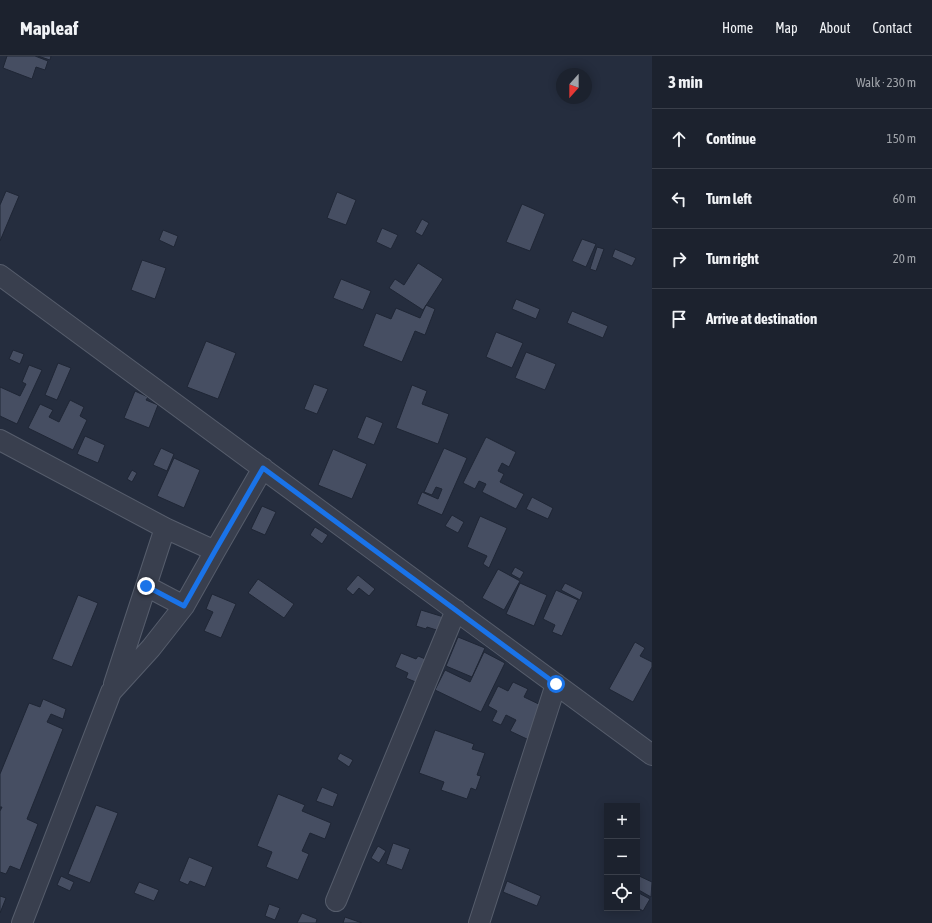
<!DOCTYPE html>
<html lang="en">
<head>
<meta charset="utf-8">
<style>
  body { margin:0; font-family:"Asap Condensed",sans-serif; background:#252a36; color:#f1f3f6 }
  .controls { position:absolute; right:12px; bottom:12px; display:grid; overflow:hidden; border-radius:0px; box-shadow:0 2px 10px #0003 }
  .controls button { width:36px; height:36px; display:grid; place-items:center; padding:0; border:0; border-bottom:1px solid #3a3f4a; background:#1c222e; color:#f1f3f6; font:20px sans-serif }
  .compass { position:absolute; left:556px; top:12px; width:36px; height:36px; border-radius:50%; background:#1c222e; box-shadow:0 2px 10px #0003; rotate:201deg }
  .stop { position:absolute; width:12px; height:12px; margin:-9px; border:3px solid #1a73e8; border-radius:50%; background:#fff }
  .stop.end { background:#1a73e8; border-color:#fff; box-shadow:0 1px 4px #0008 }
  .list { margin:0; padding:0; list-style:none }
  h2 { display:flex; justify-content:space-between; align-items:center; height:52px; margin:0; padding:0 16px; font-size:17px }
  h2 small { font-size:13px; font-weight:400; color:#a0a4aa }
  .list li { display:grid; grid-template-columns:26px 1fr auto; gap:12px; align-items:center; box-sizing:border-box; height:60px; padding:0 16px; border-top:1px solid #3a3f4a }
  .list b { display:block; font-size:15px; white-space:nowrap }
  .list em { font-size:13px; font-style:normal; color:#a0a4aa }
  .icon { flex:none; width:22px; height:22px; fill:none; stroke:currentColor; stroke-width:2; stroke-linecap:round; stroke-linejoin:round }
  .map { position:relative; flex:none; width:652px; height:867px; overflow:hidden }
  header { display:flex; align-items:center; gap:24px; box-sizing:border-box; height:56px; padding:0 20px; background:#1c222e; border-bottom:1px solid #3a3f4a }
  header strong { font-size:19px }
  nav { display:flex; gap:22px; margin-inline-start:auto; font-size:14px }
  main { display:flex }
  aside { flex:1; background:#1c222e }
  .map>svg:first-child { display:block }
  .building { fill:#464e62; stroke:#1f2635 }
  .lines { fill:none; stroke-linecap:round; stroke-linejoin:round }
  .minor-casing { stroke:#565d6c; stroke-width:22 }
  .minor { stroke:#393f4e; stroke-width:20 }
  .route { stroke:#1a73e8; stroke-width:5 }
</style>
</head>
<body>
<header>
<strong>Mapleaf</strong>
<nav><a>Home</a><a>Map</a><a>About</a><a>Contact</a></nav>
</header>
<main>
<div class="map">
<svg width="652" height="867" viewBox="0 0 652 867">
  <rect width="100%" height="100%" fill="#252d3e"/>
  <!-- building -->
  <path class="building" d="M 7,0 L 35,0 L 48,5 L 45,14 L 36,11 L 32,23 L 3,12 Z
    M 38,0 L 51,0 L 50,4 Z
    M 6,135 L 19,140 L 0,185 L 0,149 Z
    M 337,136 L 356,144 L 346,169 L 327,162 Z
    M 522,148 L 545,158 L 530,195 L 506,186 Z
    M 422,163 L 429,167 L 422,180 L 415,176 Z
    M 382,172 L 398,179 L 391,193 L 376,186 Z
    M 163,174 L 178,180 L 174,191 L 159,184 Z
    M 582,183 L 596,188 L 586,211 L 572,205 Z
    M 597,191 L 604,193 L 596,215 L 590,213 Z
    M 615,193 L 636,202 L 632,210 L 612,201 Z
    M 142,204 L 166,212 L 155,243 L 131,234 Z
    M 418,207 L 443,223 L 423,254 L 389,232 L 395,223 L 404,229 Z
    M 341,223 L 371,235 L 363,254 L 333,242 Z
    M 516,243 L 540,253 L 536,263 L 512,253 Z
    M 426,249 L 435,253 L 425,279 L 415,275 L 402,306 L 363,290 L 376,257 L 391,263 L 396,252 L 420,262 Z
    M 572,255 L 608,270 L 603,282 L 567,267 Z
    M 496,276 L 523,287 L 512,312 L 486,301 Z
    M 206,285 L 236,297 L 218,343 L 187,331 Z
    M 13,294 L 24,298 L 20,308 L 9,303 Z
    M 526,296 L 556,308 L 545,334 L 515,322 Z
    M 58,307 L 71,312 L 57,344 L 45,339 Z
    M 29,309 L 42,314 L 17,368 L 0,360 L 0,331 L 20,340 L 26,328 L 22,326 Z
    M 314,328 L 328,333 L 317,358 L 304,353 Z
    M 412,329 L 427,335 L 422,348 L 449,358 L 438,388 L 396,372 Z
    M 135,335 L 148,341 L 146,344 L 158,349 L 149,372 L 124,362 Z
    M 70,344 L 84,351 L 80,360 L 87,364 L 73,394 L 28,372 L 40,348 L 53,354 L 49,361 L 59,366 Z
    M 366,360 L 383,367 L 374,389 L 357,382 Z
    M 85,380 L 105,389 L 98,407 L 77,398 Z
    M 486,381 L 516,396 L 509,411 L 502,407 L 498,415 L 504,418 L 500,426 L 524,438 L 516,453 L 482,436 L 486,428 L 479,425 L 475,433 L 463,427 Z
    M 161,392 L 174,398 L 167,415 L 153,409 Z
    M 444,392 L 467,402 L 442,459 L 417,448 L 422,436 L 438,443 L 442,433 L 436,431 L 432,439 L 424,436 Z
    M 333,393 L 367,408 L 352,443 L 318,429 Z
    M 174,402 L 200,414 L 184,452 L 157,440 Z
    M 132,414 L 137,417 L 132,426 L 127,423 Z
    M 532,441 L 553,452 L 548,463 L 526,453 Z
    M 262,450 L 276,456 L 265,479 L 251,473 Z
    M 452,459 L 464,466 L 458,477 L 445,470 Z
    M 480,460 L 507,472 L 489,512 L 483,508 L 487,500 L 467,491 Z
    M 315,471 L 328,479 L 322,488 L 310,479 Z
    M 515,511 L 524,516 L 520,523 L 511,518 Z
    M 498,513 L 520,525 L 504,554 L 482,542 Z
    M 358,519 L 375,533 L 369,540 L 359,532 L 353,539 L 346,533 Z
    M 258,523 L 294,548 L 284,562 L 248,537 Z
    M 520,527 L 547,539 L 534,570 L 506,558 Z
    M 565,527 L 583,536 L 580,544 L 561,534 Z
    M 556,534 L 578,544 L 562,580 L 552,576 L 555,569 L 543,563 Z
    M 212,538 L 236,548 L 221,582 L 204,575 L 213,556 L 206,553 Z
    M 78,539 L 98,547 L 72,611 L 52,603 Z
    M 421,554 L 447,562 L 443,576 L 427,571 L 426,573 L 416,570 Z
    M 458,581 L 485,592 L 472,621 L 446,610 Z
    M 635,586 L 645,592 L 640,600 L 652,606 L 652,611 L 633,646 L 609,633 Z
    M 484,596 L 505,607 L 481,656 L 435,634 L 445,614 L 470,626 Z
    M 401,597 L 416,603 L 418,600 L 428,604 L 418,627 L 406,622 L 408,617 L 395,611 Z
    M 513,626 L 528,633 L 524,641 L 545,651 L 529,684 L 510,675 L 516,664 L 506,659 L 501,669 L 492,665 L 497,655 L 488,650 L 498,630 L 508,635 Z
    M 43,643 L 66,653 L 63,663 L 51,658 L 47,666 L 63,673 L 27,763 L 38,768 L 20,814 L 10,810 L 6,818 L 0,816 L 0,755 L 2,751 L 0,751 L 0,718 L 29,647 L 40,651 Z
    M 435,674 L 474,688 L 472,693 L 485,697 L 477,719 L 481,720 L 476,734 L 471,732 L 467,743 L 441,734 L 444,726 L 419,717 Z
    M 340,697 L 353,704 L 349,711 L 337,703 Z
    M 322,731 L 338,738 L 333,751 L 316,745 Z
    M 278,738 L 305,749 L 302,755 L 331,767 L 325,783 L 310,777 L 302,795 L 309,798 L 298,824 L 266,811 L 272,796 L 257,790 Z
    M 96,749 L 118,757 L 90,827 L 68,818 Z
    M 393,787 L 410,793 L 402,814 L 386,808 Z
    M 378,790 L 386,795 L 379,807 L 371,802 Z
    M 189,801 L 213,811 L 205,831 L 190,825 L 188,829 L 179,825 Z
    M 637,819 L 652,826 L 651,841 L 637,833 Z
    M 61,820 L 74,826 L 70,835 L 57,829 Z
    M 507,825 L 541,840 L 537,850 L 503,836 Z
    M 139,826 L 159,834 L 154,845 L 134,837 Z
    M 637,836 L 650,843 L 643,855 L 637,851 Z
    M 0,840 L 6,842 L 0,857 Z
    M 269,848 L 280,852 L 275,864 L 265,860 Z
    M 302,857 L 317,863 L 316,867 L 297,867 Z
    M 345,861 L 362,867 L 343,867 Z"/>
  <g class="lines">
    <defs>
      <path id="minor" d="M 0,219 L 652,699
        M 0,384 L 165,472
        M 146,530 L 184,550
        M 114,628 L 165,472 L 215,495
        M 336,845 L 456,554
        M 22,867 L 111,636 L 151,592 L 184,550 L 215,495 L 263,412
        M 479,867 L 556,628"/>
    </defs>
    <!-- minor casing -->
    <use href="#minor" class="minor-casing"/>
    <!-- minor -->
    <use href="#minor" class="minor"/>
  </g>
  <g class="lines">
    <!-- route -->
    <path class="route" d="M 146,530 L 184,550 L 215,495 L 263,412 L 556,628"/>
  </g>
</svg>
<div class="controls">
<button>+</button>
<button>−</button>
<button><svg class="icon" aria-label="locate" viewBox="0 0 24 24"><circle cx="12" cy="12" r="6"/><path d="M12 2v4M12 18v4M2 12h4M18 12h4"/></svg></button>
</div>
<svg class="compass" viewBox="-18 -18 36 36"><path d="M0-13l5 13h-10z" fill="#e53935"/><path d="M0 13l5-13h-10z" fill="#a0a4aa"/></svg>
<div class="stop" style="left:556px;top:628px"></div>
<div class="stop end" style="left:146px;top:530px"></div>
</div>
<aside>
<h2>3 min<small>Walk · 230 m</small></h2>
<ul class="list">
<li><svg class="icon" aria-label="ahead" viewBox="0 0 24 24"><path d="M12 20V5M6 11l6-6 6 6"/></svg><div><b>Continue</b></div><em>150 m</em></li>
<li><svg class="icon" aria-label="left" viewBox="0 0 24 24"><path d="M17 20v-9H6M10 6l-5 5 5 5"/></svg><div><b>Turn left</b></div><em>60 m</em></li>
<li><svg class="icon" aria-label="right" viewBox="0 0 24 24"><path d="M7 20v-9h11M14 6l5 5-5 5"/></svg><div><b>Turn right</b></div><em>20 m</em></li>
<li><svg class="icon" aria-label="arrive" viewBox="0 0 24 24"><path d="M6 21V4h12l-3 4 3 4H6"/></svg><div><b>Arrive at destination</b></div></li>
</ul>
</aside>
</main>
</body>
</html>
